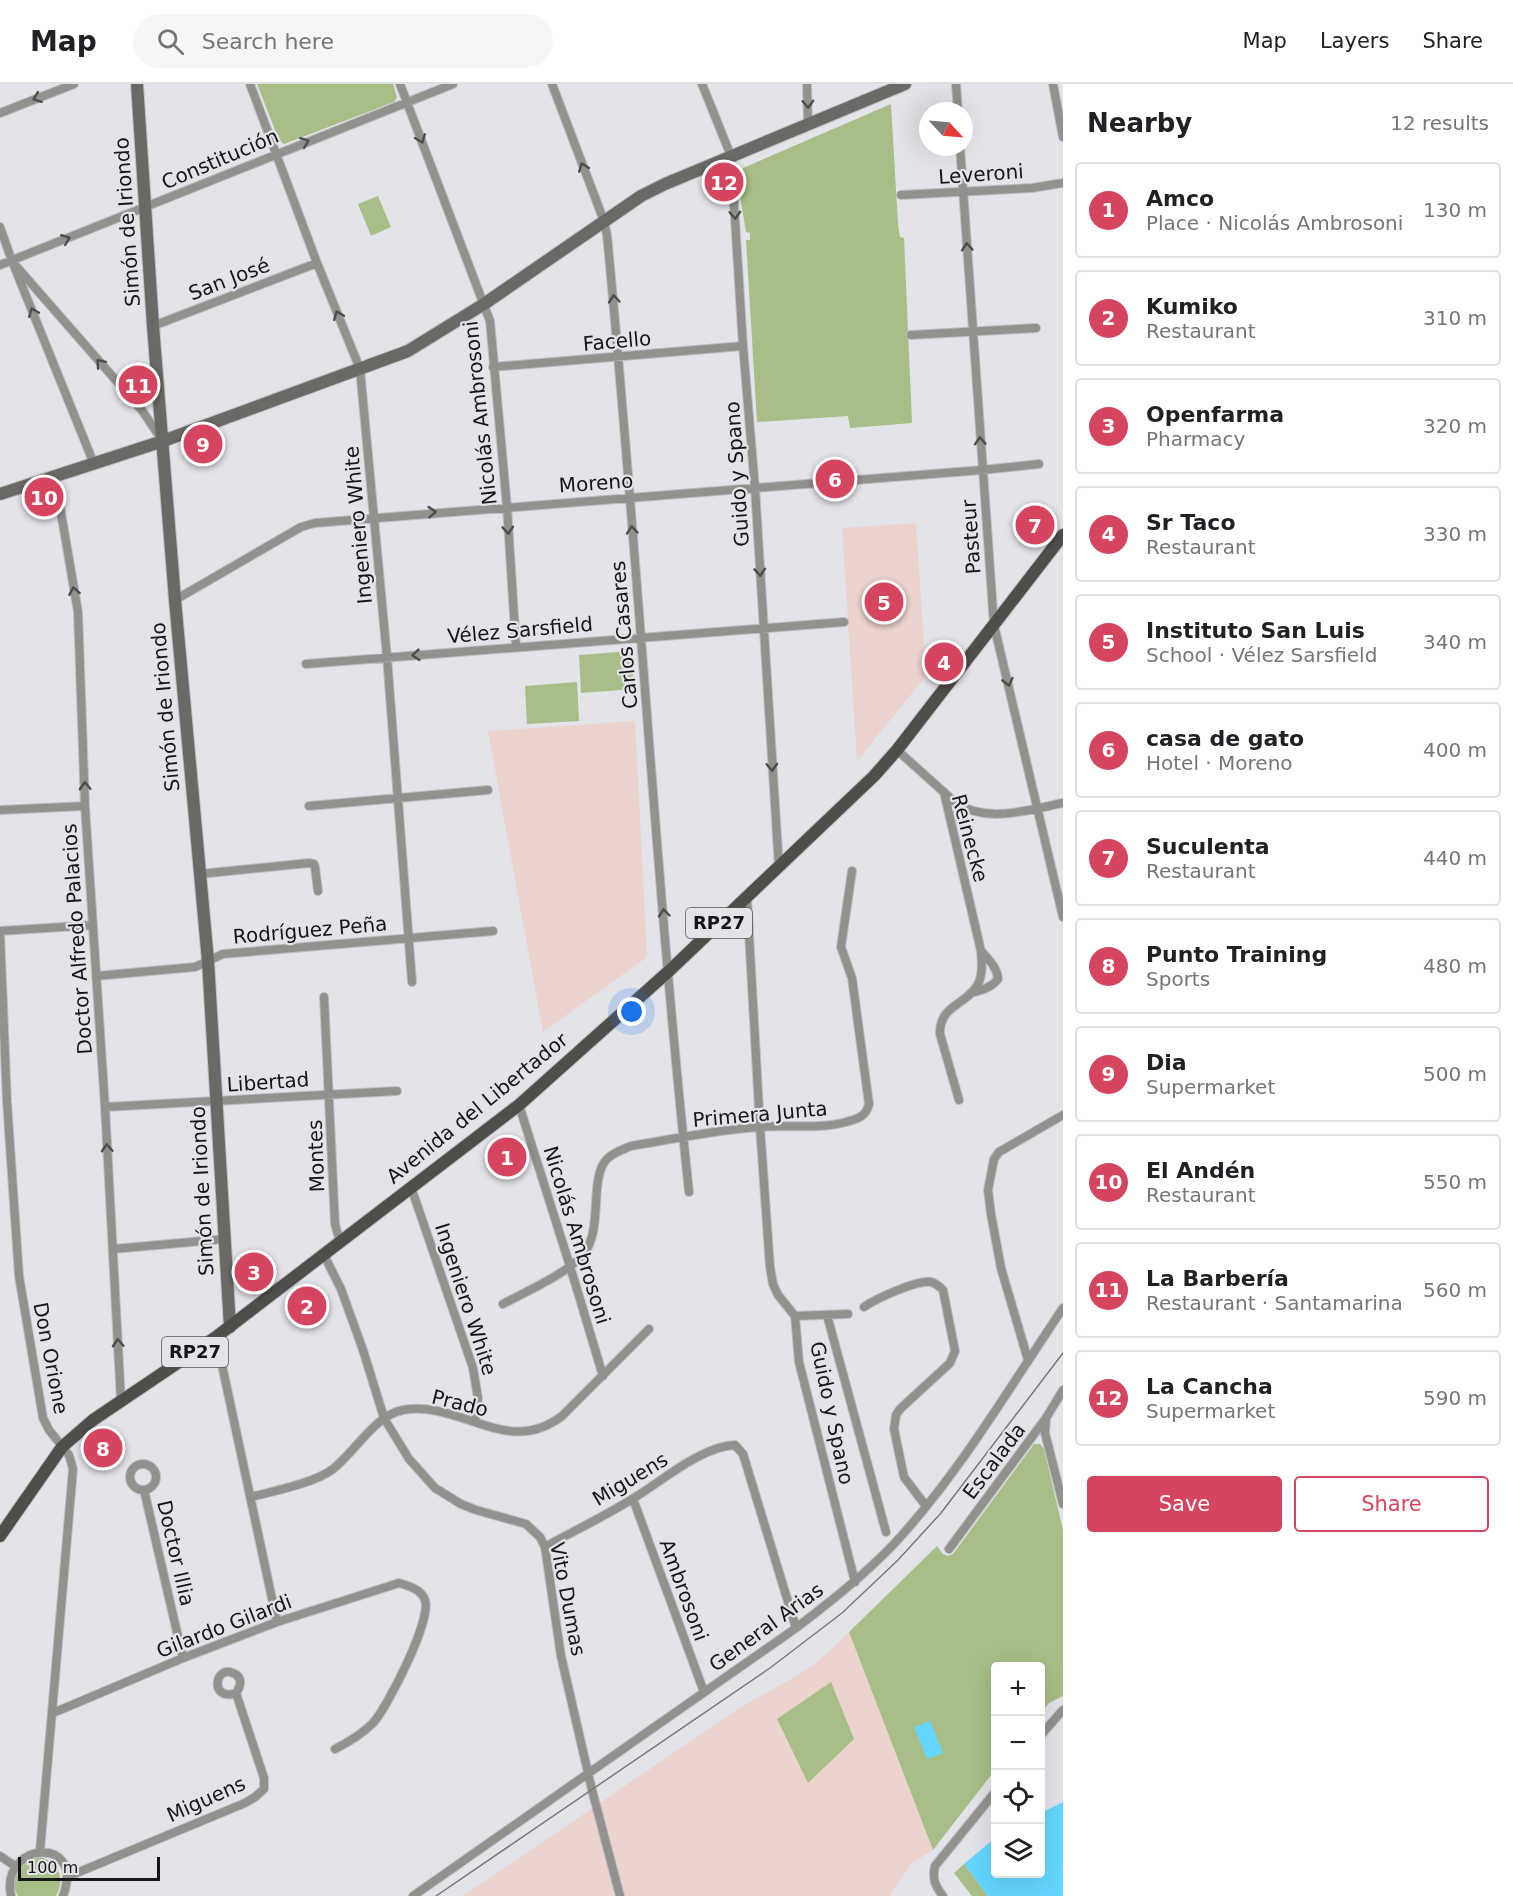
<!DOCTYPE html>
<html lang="en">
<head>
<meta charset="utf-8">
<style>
  body { margin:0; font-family:"DejaVu Sans",sans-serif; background:#f6f6f6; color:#202124 }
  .controls { position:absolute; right:18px; bottom:18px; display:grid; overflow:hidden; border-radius:6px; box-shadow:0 6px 24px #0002 }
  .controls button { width:54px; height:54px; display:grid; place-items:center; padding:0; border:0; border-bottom:2px solid #e0e0e0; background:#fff; color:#202124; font:30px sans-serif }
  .compass { position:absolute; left:919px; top:18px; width:54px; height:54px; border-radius:50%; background:#fff; box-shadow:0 6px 24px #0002; rotate:116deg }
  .scale { position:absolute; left:18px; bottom:15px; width:142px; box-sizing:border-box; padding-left:6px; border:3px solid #161618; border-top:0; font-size:16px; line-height:21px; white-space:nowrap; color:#161618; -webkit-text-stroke:4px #e3e3ea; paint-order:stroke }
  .you { position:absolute; left:632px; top:928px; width:21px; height:21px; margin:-15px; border:4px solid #fff; border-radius:50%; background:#1a73e8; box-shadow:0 0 0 9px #1a73e833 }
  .badge { display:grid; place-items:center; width:39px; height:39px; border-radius:50%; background:#d5455f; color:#fff; font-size:20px; font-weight:700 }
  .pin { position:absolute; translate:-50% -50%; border:3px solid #fff; box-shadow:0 2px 6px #0006 }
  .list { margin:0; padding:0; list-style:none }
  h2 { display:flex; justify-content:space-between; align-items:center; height:78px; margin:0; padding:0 24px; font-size:26px }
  h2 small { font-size:20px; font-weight:400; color:#757577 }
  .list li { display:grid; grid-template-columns:39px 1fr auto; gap:18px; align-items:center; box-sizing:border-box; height:96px; margin:0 12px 12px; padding:0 12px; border:2px solid #e0e0e0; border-radius:6px }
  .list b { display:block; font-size:22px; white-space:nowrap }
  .list p { margin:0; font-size:20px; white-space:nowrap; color:#757577 }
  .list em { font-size:20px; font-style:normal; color:#757577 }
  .actions { display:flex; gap:12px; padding:18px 24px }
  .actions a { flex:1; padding:14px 0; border:2px solid #d5455f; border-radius:6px; text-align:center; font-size:21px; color:#d5455f }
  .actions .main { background:#d5455f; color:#fff }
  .icon { flex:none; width:33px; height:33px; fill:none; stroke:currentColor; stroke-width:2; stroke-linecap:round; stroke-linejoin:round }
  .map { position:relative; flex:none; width:1063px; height:1812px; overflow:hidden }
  header { display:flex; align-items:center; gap:36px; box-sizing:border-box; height:84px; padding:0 30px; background:#fff; border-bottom:2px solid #e0e0e0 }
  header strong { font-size:28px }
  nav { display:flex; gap:33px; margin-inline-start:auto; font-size:21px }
  .search { width:420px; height:54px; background:#f6f6f6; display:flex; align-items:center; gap:15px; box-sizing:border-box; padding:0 21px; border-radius:33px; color:#757577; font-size:22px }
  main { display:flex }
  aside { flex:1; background:#fff }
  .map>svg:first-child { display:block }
  .education { fill:#edd3ce }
  .green { fill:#a7be86 }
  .water { fill:#64d6ff }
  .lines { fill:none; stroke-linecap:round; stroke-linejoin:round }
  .street-casing { stroke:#bebec4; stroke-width:10 }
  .secondary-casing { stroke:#bebec4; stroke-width:14 }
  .primary-casing { stroke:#bebec4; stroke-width:14 }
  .street { stroke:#92918e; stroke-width:8 }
  .secondary { stroke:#6b6965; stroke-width:12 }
  .primary { stroke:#504e48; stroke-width:12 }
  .tram { stroke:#78787d; stroke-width:1.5 }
  .oneway { stroke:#4e4d4d }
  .labels { text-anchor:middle; stroke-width:4.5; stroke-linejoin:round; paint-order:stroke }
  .shield { fill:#e3e3ea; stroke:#545457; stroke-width:1.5 }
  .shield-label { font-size:18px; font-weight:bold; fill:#161618 }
  .street-label { font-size:20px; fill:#161618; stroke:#e3e3ea }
</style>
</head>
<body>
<header>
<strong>Map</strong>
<div class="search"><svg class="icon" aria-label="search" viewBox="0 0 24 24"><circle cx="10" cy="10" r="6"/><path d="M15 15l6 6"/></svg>Search here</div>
<nav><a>Map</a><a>Layers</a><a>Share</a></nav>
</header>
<main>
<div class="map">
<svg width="1063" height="1812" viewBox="0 0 1063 1812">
  <rect width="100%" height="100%" fill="#e3e3ea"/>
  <!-- education -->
  <path class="education" d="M 916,439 L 926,592 L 857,677 L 842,444 Z
    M 635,637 L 647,873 L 543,948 L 488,647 Z
    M 849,1548 L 933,1766 L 911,1780 L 889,1812 L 463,1812 L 741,1623 L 786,1598 L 812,1582 L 832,1565 Z"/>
  <!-- green -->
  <path class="green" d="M 257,0 L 393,0 L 397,14 L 394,18 L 284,60 L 279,56 Z
    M 891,20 L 898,140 L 900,153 L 904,154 L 912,339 L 850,344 L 848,332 L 757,338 L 746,156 L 750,156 L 750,149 L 746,148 C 744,133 735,96 743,84 Z
    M 378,112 L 391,143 L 371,152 L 358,120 Z
    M 631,567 L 634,605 L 581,609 L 579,571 Z
    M 577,598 L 579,637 L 527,640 L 525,602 Z
    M 1034,1360 L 1040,1360 L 1044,1365 L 1063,1446 L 1063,1612 L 1049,1619 L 1041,1629 L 1040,1582 L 996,1582 L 995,1686 L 933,1766 L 849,1548 L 937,1462 L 943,1470 L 948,1472 L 953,1470 Z
    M 831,1598 L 854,1655 L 808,1699 L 777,1635 Z
    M 39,1773 C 58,1777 66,1795 56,1812 L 18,1812 C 11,1801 12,1784 24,1776 C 28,1774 35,1774 39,1773 Z
    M 964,1780 L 988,1812 L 972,1812 L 954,1789 Z"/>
  <!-- water -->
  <path class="water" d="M 930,1637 L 943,1669 L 927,1675 L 914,1643 Z
    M 1063,1718 L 1063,1812 L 988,1812 L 964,1780 L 995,1754 L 996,1790 L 1040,1790 L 1041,1729 Z"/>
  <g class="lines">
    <defs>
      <path id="street" d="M 250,0 L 317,179 L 360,285 L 387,573 L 412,898
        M 400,0 L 490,237 L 507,423 L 516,562
        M 552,0 L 604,137 L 607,151 C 638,470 655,790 689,1108
        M 702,0 L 731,72 L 743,262 L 755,404 L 779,784
        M 807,0 L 808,40
        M 956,0 L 958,27
        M 1053,0 L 1063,53
        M 0,29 L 74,0
        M 960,63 L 994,541 L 1063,833
        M 901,111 L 1032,104 L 1063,99
        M 0,143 L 12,177 L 94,380
        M 0,181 L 453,0
        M 16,182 L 141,325 L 162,356
        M 153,242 L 317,179
        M 911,251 L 1036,244
        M 493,283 L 743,262
        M 55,393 L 78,528 L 85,722 L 105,1023 L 121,1317
        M 175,516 L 301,443 L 315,439 L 982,386 L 1039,380
        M 306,580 L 844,538
        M 897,666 L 957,720 C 989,739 1028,726 1063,719
        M 944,708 L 981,867 C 982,878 983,890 978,900 C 967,921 939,921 940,950 L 959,1016
        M 309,722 L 488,706
        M 0,726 L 85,722
        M 200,790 L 309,779 L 314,780 L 315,783 L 318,807
        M 747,814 L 760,1043 L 770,1183 L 773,1200 L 778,1211 L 795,1232 L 799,1278 L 855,1498
        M 0,847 L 93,841
        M 0,849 L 7,1018 L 19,1192 L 43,1334 L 49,1346 L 69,1371 L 73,1385 L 40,1767
        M 96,892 L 195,883 L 223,870 L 493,847
        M 971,909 C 982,906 991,904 998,895 C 997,883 989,876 981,867
        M 324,913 L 335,1140 L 340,1158
        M 519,1021 L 570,1182 L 603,1292
        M 105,1023 L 397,1007
        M 411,1103 L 473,1284 L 478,1314 L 475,1338
        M 113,1165 L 225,1155
        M 324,1171 L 341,1205 L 363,1266 L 384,1334 L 409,1375 L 435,1404 L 461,1420 L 476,1426 L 526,1440 L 540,1453 L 545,1463 L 561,1572 L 592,1706 L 620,1812
        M 503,1220 C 525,1208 571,1188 585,1168 C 603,1143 589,1093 607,1075 C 614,1068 622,1066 631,1062 C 673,1055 716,1046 758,1043 C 787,1040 817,1046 846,1038 C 857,1035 866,1033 869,1020 L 852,894 L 841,863 L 852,787
        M 864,1223 C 877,1214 917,1196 931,1198 C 936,1199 939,1202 943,1206 L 955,1267 L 950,1279 L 900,1325 L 896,1331 L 894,1345 L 904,1393 L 926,1422
        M 827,1231 L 886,1448
        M 795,1232 L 848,1230
        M 216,1253 L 277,1538
        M 1028,1276 L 1001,1184 L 991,1130 L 988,1106 L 994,1075 L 999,1068 L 1063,1031
        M 1046,1336 L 1045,1349 L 1063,1420
        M130 1393a13 13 0 1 1 26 0a13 13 0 1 1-26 0Z
        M 144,1406 L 183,1574
        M 251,1413 C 274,1407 315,1399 333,1385 C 355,1368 375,1331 403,1326 C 461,1316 507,1374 562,1332 L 649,1245
        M 633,1415 L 704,1608
        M 545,1463 C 574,1447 605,1432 634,1414 C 662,1397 702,1362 735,1361 L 743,1370 L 796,1544
        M 949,1465 L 1046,1334 L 1063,1306
        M 53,1629 L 183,1574 L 277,1538 L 399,1499 C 409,1502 421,1505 425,1516 C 432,1536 388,1622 373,1639 C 362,1650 349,1658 335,1665
        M 1040,1652 L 1063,1626
        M 0,1772 L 12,1780
        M 67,1793 L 245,1719 L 255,1713 L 264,1705 L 264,1694 L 236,1609 C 241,1602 243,1593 233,1589 C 214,1581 210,1618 236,1609
        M 11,1812 C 0,1757 86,1751 63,1812
        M 413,1812 L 796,1544 C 830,1518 863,1492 893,1461 C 959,1390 1009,1304 1063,1224
        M 943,1812 C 935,1802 932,1795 935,1782 L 996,1707"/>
      <path id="secondary" d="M 137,0 L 153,242 L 175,516 L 208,877 L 230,1243
        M 0,410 L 163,357 L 408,267 L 484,220 L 641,112 L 665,100 L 905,0"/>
      <path id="primary" d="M 0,1452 L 62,1363 L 93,1336 L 216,1253 L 519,1021 L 669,887 L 874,692 L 897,666 L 1063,451"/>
    </defs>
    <!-- street casing -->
    <use href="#street" class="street-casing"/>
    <!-- secondary casing -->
    <use href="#secondary" class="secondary-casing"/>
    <!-- primary casing -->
    <use href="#primary" class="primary-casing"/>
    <!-- street -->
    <use href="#street" class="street"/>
    <!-- secondary -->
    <use href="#secondary" class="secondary"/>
    <!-- primary -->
    <use href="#primary" class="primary"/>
    <!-- tram -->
    <path class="tram" d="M 436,1812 L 770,1584 L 842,1529 L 898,1476 L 941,1429 L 1063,1269"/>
  </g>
  <!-- one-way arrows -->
  <defs><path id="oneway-chevron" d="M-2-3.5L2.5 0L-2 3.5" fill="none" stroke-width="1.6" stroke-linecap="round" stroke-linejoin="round" transform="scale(1.5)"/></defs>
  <g class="oneway">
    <use href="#oneway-chevron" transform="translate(37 14) rotate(159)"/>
    <use href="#oneway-chevron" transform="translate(808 20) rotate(88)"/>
    <use href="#oneway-chevron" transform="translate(421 55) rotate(69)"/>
    <use href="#oneway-chevron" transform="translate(305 58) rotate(-21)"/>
    <use href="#oneway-chevron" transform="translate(583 83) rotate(-111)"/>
    <use href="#oneway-chevron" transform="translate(735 131) rotate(87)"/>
    <use href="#oneway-chevron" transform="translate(66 155) rotate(-22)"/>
    <use href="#oneway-chevron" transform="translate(967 163) rotate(-94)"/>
    <use href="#oneway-chevron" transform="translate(614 215) rotate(-95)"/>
    <use href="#oneway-chevron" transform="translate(33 228) rotate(-112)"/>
    <use href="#oneway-chevron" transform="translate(338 231) rotate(-112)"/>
    <use href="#oneway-chevron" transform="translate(100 279) rotate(-131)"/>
    <use href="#oneway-chevron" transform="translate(980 357) rotate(-94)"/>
    <use href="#oneway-chevron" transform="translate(432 428) rotate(-4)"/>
    <use href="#oneway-chevron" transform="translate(508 446) rotate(86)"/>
    <use href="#oneway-chevron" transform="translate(632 446) rotate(-95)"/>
    <use href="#oneway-chevron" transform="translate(760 488) rotate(86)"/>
    <use href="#oneway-chevron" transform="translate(74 507) rotate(-100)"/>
    <use href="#oneway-chevron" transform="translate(416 571) rotate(175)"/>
    <use href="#oneway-chevron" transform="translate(1008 598) rotate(77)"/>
    <use href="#oneway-chevron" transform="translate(772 683) rotate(87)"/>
    <use href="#oneway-chevron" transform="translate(85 702) rotate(-92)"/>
    <use href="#oneway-chevron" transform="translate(664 829) rotate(-95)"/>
    <use href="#oneway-chevron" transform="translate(107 1064) rotate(-93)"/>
    <use href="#oneway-chevron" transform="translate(118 1259) rotate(-93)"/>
  </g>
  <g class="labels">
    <!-- shield labels -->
    <g class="shield">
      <rect x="686" y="824" width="66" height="30" rx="4.5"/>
      <rect x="162" y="1253" width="66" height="30" rx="4.5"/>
    </g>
    <g class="shield-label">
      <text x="719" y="845">RP27</text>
      <text x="195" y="1274">RP27</text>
    </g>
    <!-- street labels -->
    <g class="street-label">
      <text transform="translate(220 75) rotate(-23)" y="7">Constitución</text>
      <text transform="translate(981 90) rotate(-4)" y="7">Leveroni</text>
      <text transform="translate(127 138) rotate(-94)" y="7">Simón de Iriondo</text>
      <text transform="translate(229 195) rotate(-21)" y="7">San José</text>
      <text transform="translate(617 257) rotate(-5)" y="7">Facello</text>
      <text transform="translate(480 329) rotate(-96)" y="7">Nicolás Ambrosoni</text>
      <text transform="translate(737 390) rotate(-94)" y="7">Guido y Spano</text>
      <text transform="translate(596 399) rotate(-4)" y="7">Moreno</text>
      <text transform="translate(358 441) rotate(-95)" y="7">Ingeniero White</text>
      <text transform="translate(971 453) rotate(-94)" y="7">Pasteur</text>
      <text transform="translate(520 546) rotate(-5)" y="7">Vélez Sarsfield</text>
      <text transform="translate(624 551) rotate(-95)" y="7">Carlos Casares</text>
      <text transform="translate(165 623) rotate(-95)" y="7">Simón de Iriondo</text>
      <text transform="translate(970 754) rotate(75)" y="7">Reinecke</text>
      <text transform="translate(310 846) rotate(-5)" y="7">Rodríguez Peña</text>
      <text transform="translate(77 855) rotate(-94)" y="7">Doctor Alfredo Palacios</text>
      <text transform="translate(268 998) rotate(-4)" y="7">Libertad</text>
      <text transform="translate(477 1024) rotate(-39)" y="7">Avenida del Libertador</text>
      <text transform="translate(760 1030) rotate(-5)" y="7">Primera Junta</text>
      <text transform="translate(316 1072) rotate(-92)" y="7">Montes</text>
      <text transform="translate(202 1107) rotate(-93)" y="7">Simón de Iriondo</text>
      <text transform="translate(577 1151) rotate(73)" y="7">Nicolás Ambrosoni</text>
      <text transform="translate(466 1215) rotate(72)" y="7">Ingeniero White</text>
      <text transform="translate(51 1274) rotate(79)" y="7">Don Orione</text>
      <text transform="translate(460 1319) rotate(14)" y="7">Prado</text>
      <text transform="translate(832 1329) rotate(78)" y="7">Guido y Spano</text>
      <text transform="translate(994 1377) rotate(-53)" y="7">Escalada</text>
      <text transform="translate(630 1395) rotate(-31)" y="7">Miguens</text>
      <text transform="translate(176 1469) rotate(77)" y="7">Doctor Illia</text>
      <text transform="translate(684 1506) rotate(70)" y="7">Ambrosoni</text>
      <text transform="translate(568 1515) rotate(79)" y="7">Vito Dumas</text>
      <text transform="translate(224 1542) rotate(-21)" y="7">Gilardo Gilardi</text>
      <text transform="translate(766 1543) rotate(-36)" y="7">General Arias</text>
      <text transform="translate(206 1715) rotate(-24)" y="7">Miguens</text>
    </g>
  </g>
</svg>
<div class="controls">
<button>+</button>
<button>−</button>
<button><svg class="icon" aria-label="locate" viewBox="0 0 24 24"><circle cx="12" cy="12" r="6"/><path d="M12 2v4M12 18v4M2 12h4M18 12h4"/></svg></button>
<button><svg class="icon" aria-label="layers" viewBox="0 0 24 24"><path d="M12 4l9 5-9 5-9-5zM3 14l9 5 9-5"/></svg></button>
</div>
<svg class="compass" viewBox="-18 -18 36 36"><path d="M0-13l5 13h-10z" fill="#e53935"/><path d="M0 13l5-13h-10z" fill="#757577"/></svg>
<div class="scale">100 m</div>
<div class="you"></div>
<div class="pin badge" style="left:507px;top:1073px">1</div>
<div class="pin badge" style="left:307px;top:1222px">2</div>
<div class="pin badge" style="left:254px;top:1188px">3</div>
<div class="pin badge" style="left:944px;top:578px">4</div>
<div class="pin badge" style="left:884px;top:518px">5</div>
<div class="pin badge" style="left:835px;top:395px">6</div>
<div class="pin badge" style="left:1035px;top:441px">7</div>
<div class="pin badge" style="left:103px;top:1364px">8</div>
<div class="pin badge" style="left:203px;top:360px">9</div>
<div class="pin badge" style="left:44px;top:413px">10</div>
<div class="pin badge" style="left:138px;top:301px">11</div>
<div class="pin badge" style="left:724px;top:98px">12</div>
</div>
<aside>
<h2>Nearby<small>12 results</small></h2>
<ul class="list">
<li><span class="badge">1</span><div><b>Amco</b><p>Place · Nicolás Ambrosoni</p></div><em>130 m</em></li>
<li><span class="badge">2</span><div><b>Kumiko</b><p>Restaurant</p></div><em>310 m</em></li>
<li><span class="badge">3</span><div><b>Openfarma</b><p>Pharmacy</p></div><em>320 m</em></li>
<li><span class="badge">4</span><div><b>Sr Taco</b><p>Restaurant</p></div><em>330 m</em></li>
<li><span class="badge">5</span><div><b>Instituto San Luis</b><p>School · Vélez Sarsfield</p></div><em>340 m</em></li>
<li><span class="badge">6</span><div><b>casa de gato</b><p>Hotel · Moreno</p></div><em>400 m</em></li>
<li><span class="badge">7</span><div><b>Suculenta</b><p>Restaurant</p></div><em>440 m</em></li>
<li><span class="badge">8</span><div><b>Punto Training</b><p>Sports</p></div><em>480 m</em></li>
<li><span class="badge">9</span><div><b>Dia</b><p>Supermarket</p></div><em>500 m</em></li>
<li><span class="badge">10</span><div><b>El Andén</b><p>Restaurant</p></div><em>550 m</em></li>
<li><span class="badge">11</span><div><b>La Barbería</b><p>Restaurant · Santamarina</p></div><em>560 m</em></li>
<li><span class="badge">12</span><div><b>La Cancha</b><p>Supermarket</p></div><em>590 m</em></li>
</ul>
<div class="actions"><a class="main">Save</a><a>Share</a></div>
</aside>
</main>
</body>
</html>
